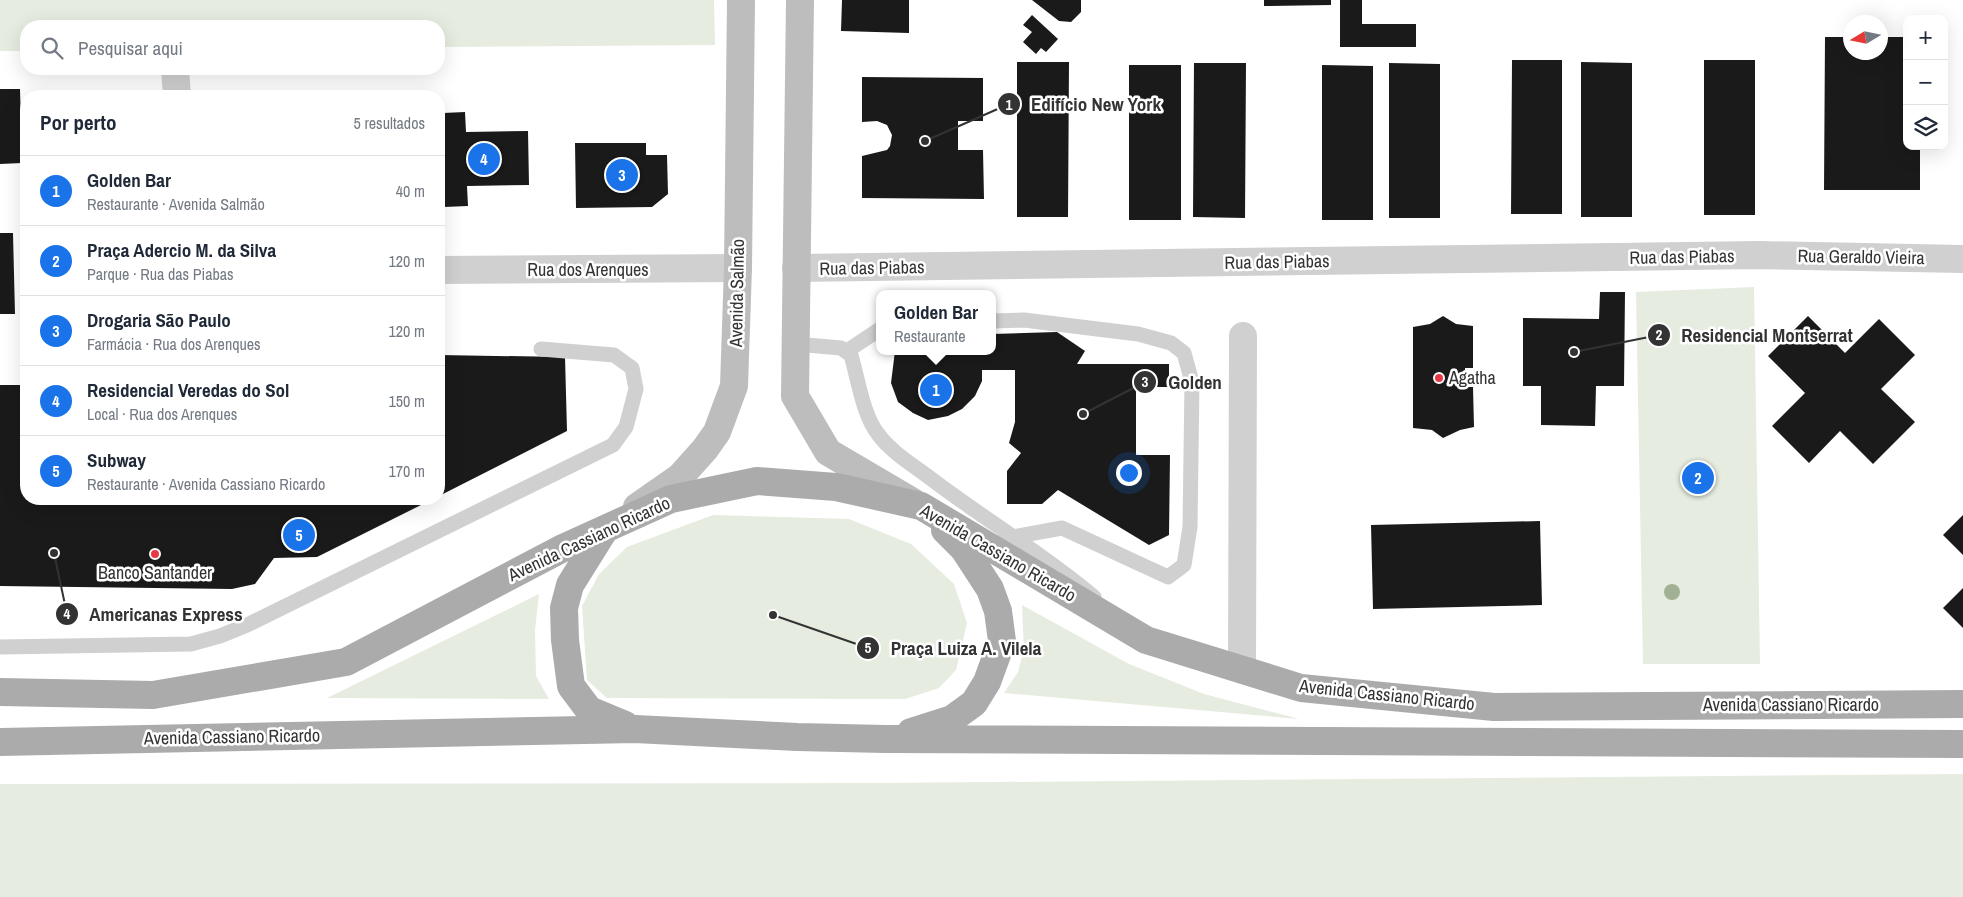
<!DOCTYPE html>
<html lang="pt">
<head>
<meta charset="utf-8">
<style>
  body { margin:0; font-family:"Archivo Narrow",sans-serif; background:#f2f2f3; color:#1f2937 }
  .controls { position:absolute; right:15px; top:15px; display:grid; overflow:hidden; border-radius:10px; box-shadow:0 5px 20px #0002 }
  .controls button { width:45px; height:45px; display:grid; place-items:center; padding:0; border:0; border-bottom:1px solid #e0e1e3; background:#fff; color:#1f2937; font:25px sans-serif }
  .compass { position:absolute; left:1843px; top:15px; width:45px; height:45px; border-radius:50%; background:#fff; box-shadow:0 5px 20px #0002; rotate:260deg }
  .you { position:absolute; left:1128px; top:472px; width:18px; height:18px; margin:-12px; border:4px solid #fff; border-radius:50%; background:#1a73e8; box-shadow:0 0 0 8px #1a73e833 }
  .badge { display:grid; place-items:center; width:32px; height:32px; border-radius:50%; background:#1a73e8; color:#fff; font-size:16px; font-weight:700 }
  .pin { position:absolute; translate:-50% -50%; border:2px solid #fff; box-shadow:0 1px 5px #0006 }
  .popup { position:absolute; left:876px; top:290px; width:120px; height:65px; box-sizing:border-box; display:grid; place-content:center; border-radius:10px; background:#fff; filter:drop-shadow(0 1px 4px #0005); font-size:16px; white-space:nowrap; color:#747a83 }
  .popup b { font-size:19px; color:#1f2937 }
  .popup::after { content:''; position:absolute; left:50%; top:100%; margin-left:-10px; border:10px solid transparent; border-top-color:#fff }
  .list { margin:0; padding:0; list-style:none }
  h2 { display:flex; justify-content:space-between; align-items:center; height:65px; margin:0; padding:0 20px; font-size:21px }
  h2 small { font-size:16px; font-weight:400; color:#747a83 }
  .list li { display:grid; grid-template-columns:32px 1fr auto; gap:15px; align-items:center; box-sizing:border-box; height:70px; padding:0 20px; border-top:1px solid #e0e1e3 }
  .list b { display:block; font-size:19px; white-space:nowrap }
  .list p { margin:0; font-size:16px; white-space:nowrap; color:#747a83 }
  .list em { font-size:16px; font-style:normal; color:#747a83 }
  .icon { flex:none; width:28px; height:28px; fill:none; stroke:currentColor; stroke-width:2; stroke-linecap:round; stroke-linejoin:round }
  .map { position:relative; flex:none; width:1963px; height:897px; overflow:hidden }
  .search { position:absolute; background:#fff; box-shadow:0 5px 20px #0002; left:20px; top:20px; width:425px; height:55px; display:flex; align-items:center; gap:12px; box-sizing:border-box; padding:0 18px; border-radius:20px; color:#747a83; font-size:19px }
  .panel { position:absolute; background:#fff; box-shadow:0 5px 20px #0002; left:20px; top:90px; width:425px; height:415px; border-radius:20px }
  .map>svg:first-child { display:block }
  .green { fill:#e6ecdf }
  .building { fill:#1a1a1a }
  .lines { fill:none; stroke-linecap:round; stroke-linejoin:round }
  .lane { stroke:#d0d0d0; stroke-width:15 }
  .street { stroke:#d0d0d0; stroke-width:28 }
  .secondary { stroke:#bdbdbd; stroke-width:28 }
  .primary { stroke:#ababab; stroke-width:28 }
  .tree { fill:#a2b095 }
  .poi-dot { fill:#e63946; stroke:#fff; stroke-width:2 }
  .labels { text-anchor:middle; stroke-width:5; stroke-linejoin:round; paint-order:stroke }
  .street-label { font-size:18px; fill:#333; stroke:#fff }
  .poi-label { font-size:18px; fill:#333; stroke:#fff; text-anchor:start }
  .leader { fill:none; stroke:#333; stroke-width:2 }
  .callout-dot { fill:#333; stroke:#fff; stroke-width:2 }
  .mark-label { font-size:15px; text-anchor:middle; font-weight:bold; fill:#fff }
  .callout-label { font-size:19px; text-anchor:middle; font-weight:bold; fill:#333; stroke:#fff; stroke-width:5; stroke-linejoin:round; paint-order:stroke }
</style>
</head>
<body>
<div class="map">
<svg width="1963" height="897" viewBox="0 0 1963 897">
  <rect width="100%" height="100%" fill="#fff"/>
  <!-- green -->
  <path class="green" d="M 0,0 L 714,0 L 715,45 L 439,47 L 439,26 L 26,26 L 26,51 L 0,51 Z
    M 1754,287 L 1760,664 L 1643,664 L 1636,292 Z
    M 713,515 L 849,519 L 911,544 L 954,584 L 967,623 L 956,670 L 939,688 L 905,699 L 607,698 L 587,680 L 582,606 L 599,574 L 627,547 Z
    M 539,594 L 535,630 L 536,676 L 549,699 L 327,698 Z
    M 1022,605 L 1129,664 L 1204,694 L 1299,719 L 1004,693 L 1018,672 L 1024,650 Z
    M 1963,774 L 1963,897 L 0,897 L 0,784 L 882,783 Z"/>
  <!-- building -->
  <path class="building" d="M 842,0 L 909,0 L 909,33 L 841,31 Z
    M 1032,0 L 1081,0 L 1081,12 L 1071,22 L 1059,21 Z
    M 1264,0 L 1331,0 L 1331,5 L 1264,6 Z
    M 1340,0 L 1362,0 L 1362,24 L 1416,24 L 1416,47 L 1340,47 Z
    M 1032,15 L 1058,39 L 1046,52 L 1041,48 L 1036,54 L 1023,42 L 1032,32 L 1023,25 Z
    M 1825,37 L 1850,37 L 1850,52 L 1880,52 L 1880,37 L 1907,37 L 1907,146 L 1920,146 L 1920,190 L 1824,190 Z
    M 1512,60 L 1562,60 L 1562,214 L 1511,214 Z
    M 1704,60 L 1755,60 L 1755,215 L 1704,215 Z
    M 1017,62 L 1069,62 L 1068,217 L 1017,217 Z
    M 1581,62 L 1632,63 L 1632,217 L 1581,217 Z
    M 1194,63 L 1246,63 L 1245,218 L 1193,217 Z
    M 1389,63 L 1440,64 L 1440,218 L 1389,218 Z
    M 1129,65 L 1181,65 L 1181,220 L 1129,220 Z
    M 1322,65 L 1373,66 L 1373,220 L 1322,220 Z
    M 862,77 L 983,78 L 983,121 L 958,121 L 958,150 L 983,150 L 984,199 L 862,198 L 862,156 L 887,150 L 890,146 L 892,135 L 887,125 L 877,121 L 862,122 Z
    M 0,89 L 20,89 L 22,163 L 0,164 Z
    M 465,112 L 466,132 L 528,131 L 529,185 L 467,186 L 468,206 L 444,207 L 444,187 L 439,187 L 439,133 L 444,133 L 443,113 Z
    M 575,143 L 646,143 L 646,155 L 667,155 L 668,194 L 652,207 L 576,208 Z
    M 0,233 L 13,233 L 15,314 L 0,314 Z
    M 1600,292 L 1625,292 L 1624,386 L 1596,386 L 1595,426 L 1541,425 L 1541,386 L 1523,386 L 1523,318 L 1599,319 Z
    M 1443,316 L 1456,324 L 1473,326 L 1473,368 L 1465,368 L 1465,387 L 1473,387 L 1474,427 L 1460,430 L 1443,438 L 1432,430 L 1413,428 L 1413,327 L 1430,324 Z
    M 1808,316 L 1845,353 L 1879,319 L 1915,355 L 1881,389 L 1915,422 L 1873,464 L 1840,431 L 1809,463 L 1772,426 L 1805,393 L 1768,356 Z
    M 1057,332 L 1085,351 L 1077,364 L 1169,364 L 1169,387 L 1136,387 L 1136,455 L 1170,455 L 1169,535 L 1149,545 L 1058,490 L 1042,504 L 1007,504 L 1007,471 L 1021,453 L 1009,443 L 1015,422 L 1015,370 L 982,370 L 982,381 L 975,396 L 962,409 L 948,416 L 928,420 L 913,413 L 898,402 L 891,383 L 895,351 L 992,351 L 992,334 Z
    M 439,355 L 565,357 L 567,431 L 439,496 Z
    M 0,385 L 26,385 L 26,499 L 433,499 L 317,557 L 274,558 L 255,584 L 232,589 L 0,586 Z
    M 1963,515 L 1963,555 L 1943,535 Z
    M 1540,521 L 1542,605 L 1373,609 L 1371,525 Z
    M 1963,588 L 1963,628 L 1943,608 Z"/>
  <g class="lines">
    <!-- lane -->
    <path class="lane" d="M 795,344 L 841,348 L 851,355 C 858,379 863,415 878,434 C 891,452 913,465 930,478 C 984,519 1042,553 1094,597
      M 847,351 L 880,329
      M 988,546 L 1013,537 L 1062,528 L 1168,577 L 1184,565 L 1190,527 L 1192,382 L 1184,353 L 1171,343 L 1138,334 L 1024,320 L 992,321
      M 0,647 L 191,644 L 220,636 L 247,625 L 613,445 L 626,427 L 636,389 L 632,368 L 614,355 L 541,349"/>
    <!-- street -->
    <path class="street" d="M 175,69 L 177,96
      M 796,268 L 1759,255 L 1963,259
      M 439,270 L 738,268
      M 1242,670 L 1243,336"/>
    <!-- secondary -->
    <path class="secondary" d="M 800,0 L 795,396 L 828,452 L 913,502
      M 637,507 L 680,477 L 705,449 L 717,432 L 734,386 L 738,268 L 741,0"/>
    <!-- primary -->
    <path class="primary" d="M 605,529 L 570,585 L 564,608 L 565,640 L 571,686 L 589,710 L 625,725
      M 0,692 L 153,695 L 346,662 L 563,548 L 671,499 L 757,481 L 836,487 L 921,506 L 1146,640 L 1301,688 L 1494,707 L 1963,704
      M 911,732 L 952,719 L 974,703 L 987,682 L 1002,641 L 998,611 L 990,589 L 964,549 L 945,530
      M 0,742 L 635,729 L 797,737 L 885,739 L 1963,744"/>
  </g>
  <!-- trees -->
  <circle class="tree" cx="1672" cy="592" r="8"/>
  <!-- markers -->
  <g class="poi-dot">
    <circle cx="1439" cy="378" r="5"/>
    <circle cx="155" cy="554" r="5"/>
  </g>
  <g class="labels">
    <!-- street labels -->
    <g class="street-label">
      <text transform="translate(1682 257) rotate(-1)" y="6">Rua das Piabas</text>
      <text transform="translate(1861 257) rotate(1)" y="6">Rua Geraldo Vieira</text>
      <text transform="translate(1277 262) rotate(-1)" y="6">Rua das Piabas</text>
      <text transform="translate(872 268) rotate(-1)" y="6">Rua das Piabas</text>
      <text x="588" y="276">Rua dos Arenques</text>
      <text transform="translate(737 293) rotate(-89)" y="6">Avenida Salmão</text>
      <text transform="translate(589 539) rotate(-25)" y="6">Avenida Cassiano Ricardo</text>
      <text transform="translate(998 553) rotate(30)" y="6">Avenida Cassiano Ricardo</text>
      <text transform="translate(1387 695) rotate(6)" y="6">Avenida Cassiano Ricardo</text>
      <text x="1791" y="711">Avenida Cassiano Ricardo</text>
      <text transform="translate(232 737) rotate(-1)" y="6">Avenida Cassiano Ricardo</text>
    </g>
    <!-- poi labels -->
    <g class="poi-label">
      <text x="1449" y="384">Agatha</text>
      <text x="155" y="579" text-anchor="middle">Banco Santander</text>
    </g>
  </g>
  <!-- callouts -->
  <path class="leader" d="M925 141L1009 104M1574 352L1659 335M1083 414L1145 382M54 553L67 614M773 615L868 648"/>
  <g class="callout-dot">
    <circle cx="925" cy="141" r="5"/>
    <circle cx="1574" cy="352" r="5"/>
    <circle cx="1083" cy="414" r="5"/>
    <circle cx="54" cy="553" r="5"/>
    <circle cx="773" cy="615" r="5"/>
    <circle cx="1009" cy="104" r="12"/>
    <circle cx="1659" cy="335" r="12"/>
    <circle cx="1145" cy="382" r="12"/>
    <circle cx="67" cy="614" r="12"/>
    <circle cx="868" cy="648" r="12"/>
  </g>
  <g class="mark-label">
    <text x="1009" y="110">1</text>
    <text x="1659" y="340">2</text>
    <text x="1145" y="387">3</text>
    <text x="67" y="619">4</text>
    <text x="868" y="653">5</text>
  </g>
  <g class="callout-label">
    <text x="1096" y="111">Edifício New York</text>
    <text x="1767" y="342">Residencial Montserrat</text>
    <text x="1195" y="389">Golden</text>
    <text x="166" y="621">Americanas Express</text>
    <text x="966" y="655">Praça Luiza A. Vilela</text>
  </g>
</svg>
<div class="controls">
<button>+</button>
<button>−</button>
<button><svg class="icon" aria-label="layers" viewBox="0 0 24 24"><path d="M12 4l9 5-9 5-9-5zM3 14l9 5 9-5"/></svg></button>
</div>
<svg class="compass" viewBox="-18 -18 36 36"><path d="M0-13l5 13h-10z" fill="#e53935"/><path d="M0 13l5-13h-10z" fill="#747a83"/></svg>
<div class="you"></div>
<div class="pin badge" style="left:936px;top:390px">1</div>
<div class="popup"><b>Golden Bar</b>Restaurante</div>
<div class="pin badge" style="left:1698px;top:478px">2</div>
<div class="pin badge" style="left:622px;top:175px">3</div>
<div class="pin badge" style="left:484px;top:159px">4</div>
<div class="pin badge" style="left:299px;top:535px">5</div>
<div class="search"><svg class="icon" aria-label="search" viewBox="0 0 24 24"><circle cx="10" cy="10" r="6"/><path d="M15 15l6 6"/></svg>Pesquisar aqui</div>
<section class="panel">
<h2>Por perto<small>5 resultados</small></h2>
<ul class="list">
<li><span class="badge">1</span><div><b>Golden Bar</b><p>Restaurante · Avenida Salmão</p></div><em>40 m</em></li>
<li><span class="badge">2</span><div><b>Praça Adercio M. da Silva</b><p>Parque · Rua das Piabas</p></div><em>120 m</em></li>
<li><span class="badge">3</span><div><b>Drogaria São Paulo</b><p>Farmácia · Rua dos Arenques</p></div><em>120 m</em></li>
<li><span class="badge">4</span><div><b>Residencial Veredas do Sol</b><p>Local · Rua dos Arenques</p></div><em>150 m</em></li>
<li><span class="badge">5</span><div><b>Subway</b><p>Restaurante · Avenida Cassiano Ricardo</p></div><em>170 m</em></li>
</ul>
</section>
</div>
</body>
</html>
